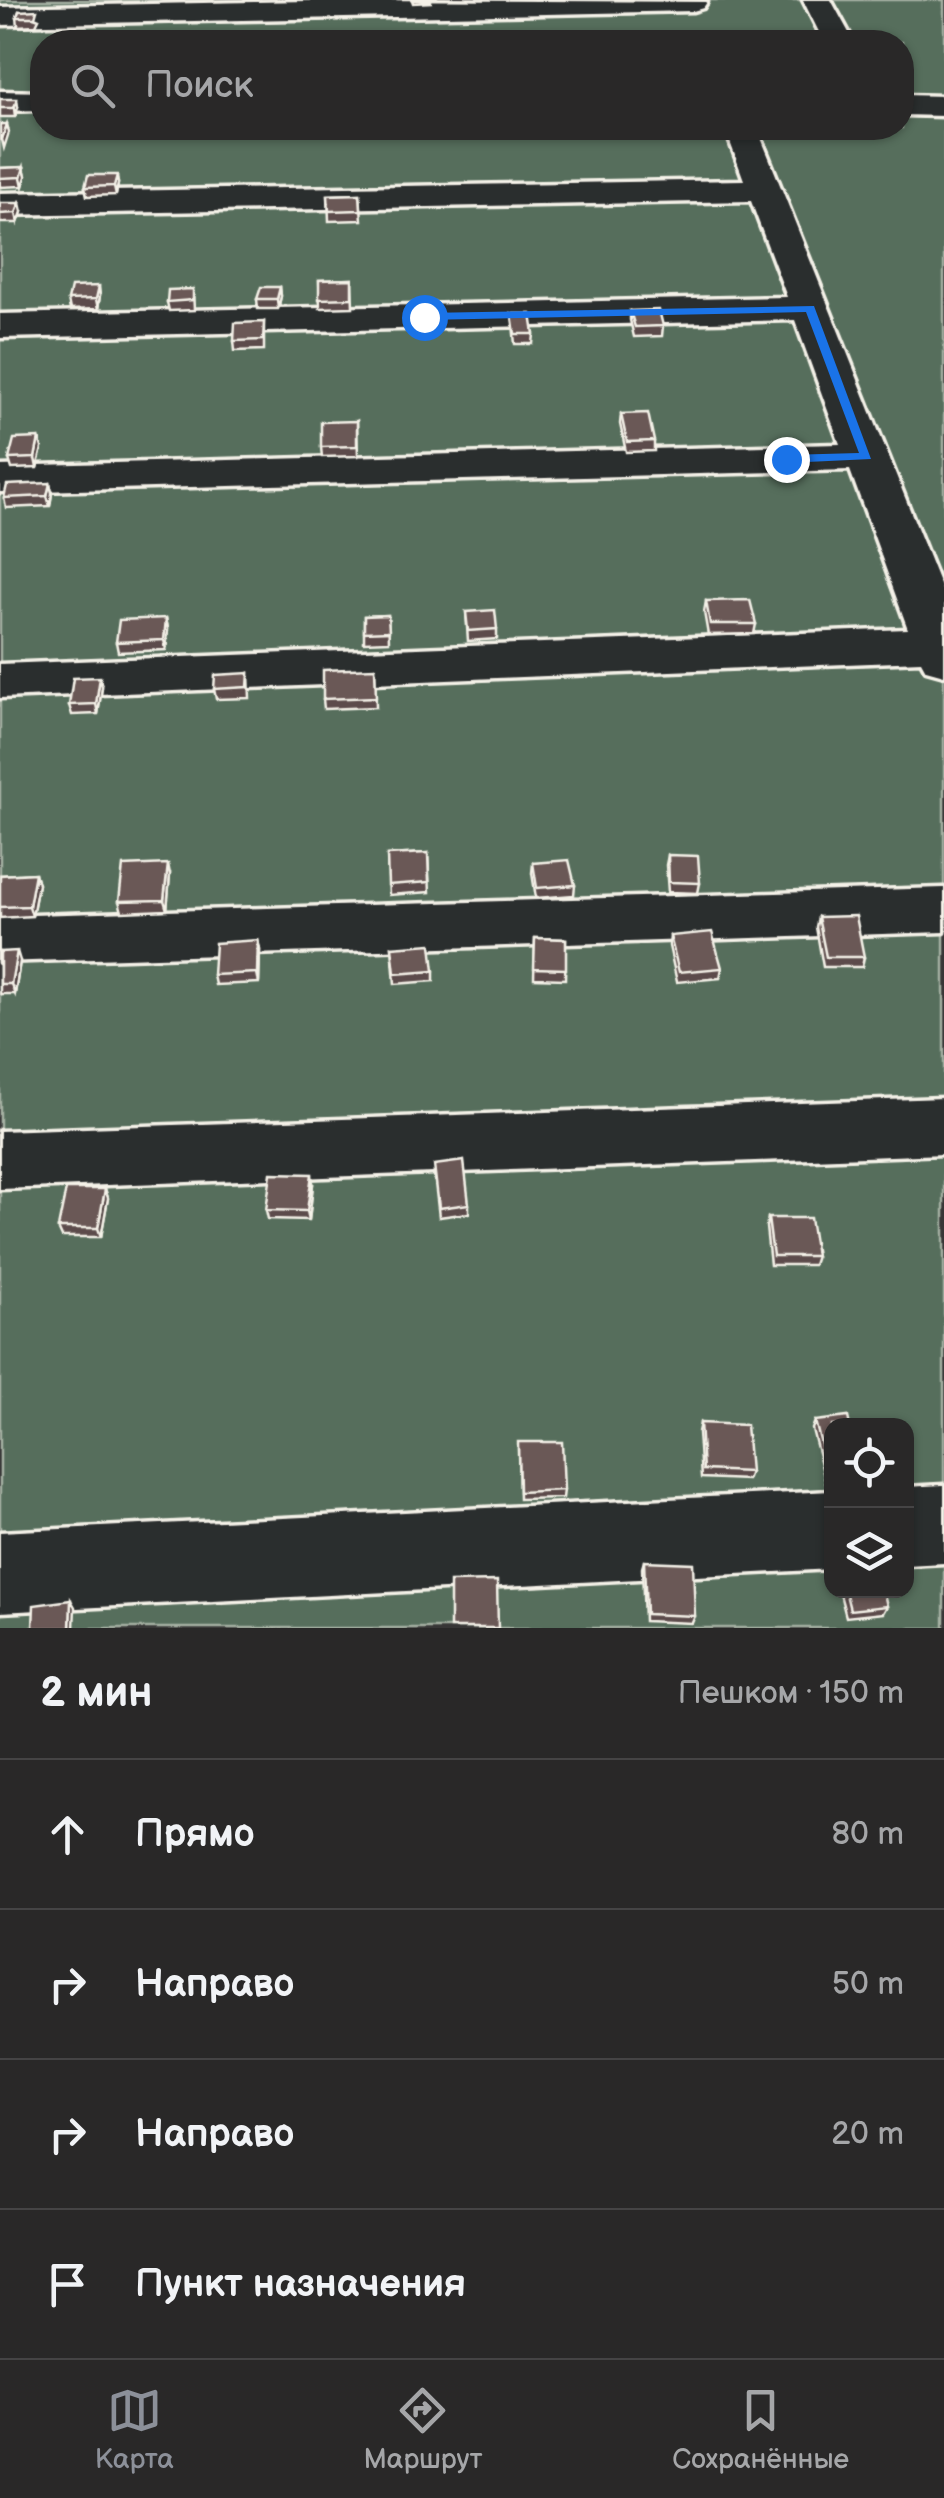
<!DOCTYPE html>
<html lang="ru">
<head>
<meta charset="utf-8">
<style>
  body { margin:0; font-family:"Balsamiq Sans",sans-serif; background:#313030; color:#f1f3f6 }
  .controls { position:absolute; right:30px; bottom:30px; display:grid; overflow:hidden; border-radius:20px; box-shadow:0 2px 8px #0004 }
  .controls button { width:90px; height:90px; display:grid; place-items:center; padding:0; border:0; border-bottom:2px solid #454445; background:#292828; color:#f1f3f6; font:50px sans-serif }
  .stop { position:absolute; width:30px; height:30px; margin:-22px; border:8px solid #1a73e8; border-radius:50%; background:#fff }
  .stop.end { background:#1a73e8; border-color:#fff; box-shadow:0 2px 10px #0008 }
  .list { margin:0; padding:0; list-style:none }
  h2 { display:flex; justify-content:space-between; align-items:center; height:130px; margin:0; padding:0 40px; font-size:42px }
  h2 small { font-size:32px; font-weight:400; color:#a5a6a8 }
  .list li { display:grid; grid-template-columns:65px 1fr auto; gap:30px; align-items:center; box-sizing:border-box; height:150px; padding:0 40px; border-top:2px solid #454445 }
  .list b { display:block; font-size:38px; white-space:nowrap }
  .list em { font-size:32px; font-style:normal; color:#a5a6a8 }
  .icon { flex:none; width:55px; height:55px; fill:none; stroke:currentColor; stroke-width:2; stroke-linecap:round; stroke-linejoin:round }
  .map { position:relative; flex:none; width:944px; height:1628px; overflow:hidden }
  .search { position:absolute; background:#292828; box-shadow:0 2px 8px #0004; left:30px; right:30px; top:30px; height:110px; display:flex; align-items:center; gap:25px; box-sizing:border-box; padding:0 35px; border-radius:40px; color:#a5a6a8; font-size:38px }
  .sheet { height:730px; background:#292828 }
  nav { display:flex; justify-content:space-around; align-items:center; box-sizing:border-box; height:140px; border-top:2px solid #454445; background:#292828; font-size:28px; color:#a5a6a8 }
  nav a { display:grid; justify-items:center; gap:5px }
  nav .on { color:#8c9099 }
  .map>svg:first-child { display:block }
  .green { fill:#566e5c; stroke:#a5b0a2; stroke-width:2.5; fill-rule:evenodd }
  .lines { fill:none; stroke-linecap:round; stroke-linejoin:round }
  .minor-casing { stroke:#f4f1e8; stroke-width:7 }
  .minor { fill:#2a2d2e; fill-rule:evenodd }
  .wall { fill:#5c4c4b; stroke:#f4f1e8; stroke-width:2.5 }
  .shaded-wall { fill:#4b3e3d; stroke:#f4f1e8; stroke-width:2.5 }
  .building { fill:#6b5857; stroke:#f4f1e8; stroke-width:2.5 }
  .route { fill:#1a73e8 }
</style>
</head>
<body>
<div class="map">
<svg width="944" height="1628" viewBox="0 0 944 1628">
  <rect width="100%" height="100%" fill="#373636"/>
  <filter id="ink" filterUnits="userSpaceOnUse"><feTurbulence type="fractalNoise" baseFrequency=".01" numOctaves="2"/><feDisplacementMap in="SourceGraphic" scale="20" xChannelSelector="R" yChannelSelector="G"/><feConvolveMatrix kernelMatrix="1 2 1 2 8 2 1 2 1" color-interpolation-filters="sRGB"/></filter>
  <g filter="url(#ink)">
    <!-- green -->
    <path class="green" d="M 0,0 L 944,0 L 944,1628 L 0,1628 ZM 42,42 L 902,42 L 902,128 L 42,128 ZM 832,1426 L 906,1426 L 906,1590 L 832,1590 Z"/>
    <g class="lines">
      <defs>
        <path id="minor" d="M 360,0 L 707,2 L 703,8 L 693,11 L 0,25 L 0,7 Z
          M 803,0 L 831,0 L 854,42 L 824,42 Z
          M 0,91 L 42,92 L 42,110 L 0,111 Z
          M 902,95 L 944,96 L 944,116 L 902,115 Z
          M 725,128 L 757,128 L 782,190 L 944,595 L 944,675 L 926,670 L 921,661 L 0,698 L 0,664 L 908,629 L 850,470 L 0,492 L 0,466 L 840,444 L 795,320 L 0,338 L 0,314 L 787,297 L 751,201 L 0,215 L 0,193 L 744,180 Z
          M 944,888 L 944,932 L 0,962 L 0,916 Z
          M 944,1098 L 944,1154 L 0,1189 L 0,1131 Z
          M 944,1485 L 944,1563 L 906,1565 L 906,1487 Z
          M 832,1491 L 832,1569 L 0,1612 L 0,1532 Z"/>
      </defs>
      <!-- minor casing -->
      <use href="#minor" class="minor-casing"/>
      <!-- minor -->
      <use href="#minor" class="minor"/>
    </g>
    <!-- wall -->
    <path class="wall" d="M 412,0 L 431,0 L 431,2 L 413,3 Z
      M 19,11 L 39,19 L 36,25 L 18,26 L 17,17 Z
      M 0,99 L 18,107 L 15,117 L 0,117 Z
      M 24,167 L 26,176 L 23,186 L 0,187 L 0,168 Z
      M 118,184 L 116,195 L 87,196 L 85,187 Z
      M 360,194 L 362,220 L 329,221 L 328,195 Z
      M 0,203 L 22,212 L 18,223 L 0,223 Z
      M 352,279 L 353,307 L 320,308 L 319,280 Z
      M 280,287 L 281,296 L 278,309 L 258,309 L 257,299 Z
      M 193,289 L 194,310 L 169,311 L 167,302 Z
      M 100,295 L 98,309 L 70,310 L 68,300 Z
      M 630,311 L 663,326 L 662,336 L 634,337 L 630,320 Z
      M 512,314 L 534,334 L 533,344 L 515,344 Z
      M 264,322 L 264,350 L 235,351 L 234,341 Z
      M 621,414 L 654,441 L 654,451 L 626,452 L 620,424 Z
      M 357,421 L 358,456 L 322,457 L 321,447 Z
      M 39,438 L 42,448 L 37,468 L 12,469 L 9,459 Z
      M 50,483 L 52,493 L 50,506 L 6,508 L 4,498 Z
      M 706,601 L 756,624 L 754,634 L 708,635 L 704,612 Z
      M 466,612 L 497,629 L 497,639 L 468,641 Z
      M 388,615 L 389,641 L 364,642 L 364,616 Z
      M 166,618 L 168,629 L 166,650 L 118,652 L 116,642 Z
      M 375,668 L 376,707 L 324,709 L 323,699 Z
      M 249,673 L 250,698 L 216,699 L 214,689 Z
      M 102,687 L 98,714 L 72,715 L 69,705 Z
      M 428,853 L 430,892 L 389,895 L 387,855 Z
      M 668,855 L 700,883 L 698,893 L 668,892 L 666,865 Z
      M 533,863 L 575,885 L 574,895 L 536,898 L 532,873 Z
      M 35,873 L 38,884 L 32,916 L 0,918 L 0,875 Z
      M 170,874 L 167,910 L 122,912 L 119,901 Z
      M 818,917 L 864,957 L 862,967 L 823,967 L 816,927 Z
      M 670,936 L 722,968 L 720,978 L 677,982 L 669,946 Z
      M 535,938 L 566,939 L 565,979 L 534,978 Z
      M 258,940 L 260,950 L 259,983 L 215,985 L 213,975 Z
      M 392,947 L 434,971 L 434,981 L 395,984 Z
      M 0,952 L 20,961 L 15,994 L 0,994 Z
      M 434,1174 L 469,1204 L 469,1213 L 439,1217 Z
      M 313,1184 L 309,1220 L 268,1219 L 266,1210 Z
      M 105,1189 L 108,1198 L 101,1237 L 62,1237 L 58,1228 Z
      M 768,1218 L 816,1256 L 813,1265 L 770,1265 L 766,1227 Z
      M 815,1421 L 832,1426 L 832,1483 L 826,1484 L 812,1429 Z
      M 700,1423 L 750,1472 L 747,1480 L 701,1478 L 698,1432 Z
      M 518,1450 L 564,1490 L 563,1498 L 519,1499 Z
      M 644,1561 L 695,1616 L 692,1623 L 644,1621 L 642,1568 Z
      M 839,1590 L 883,1590 L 887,1606 L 883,1613 L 846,1617 Z"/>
    <!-- shaded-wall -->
    <path class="shaded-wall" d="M 17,99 L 18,107 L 15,117 L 14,108 Z
      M 7,124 L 9,132 L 4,148 L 2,139 Z
      M 24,167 L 26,176 L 23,186 L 21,177 Z
      M 117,175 L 118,184 L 116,195 L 114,186 Z
      M 20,203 L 22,212 L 18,223 L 16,213 Z
      M 99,286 L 100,295 L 98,309 L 96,299 Z
      M 280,287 L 281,296 L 278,309 L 277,299 Z
      M 39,438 L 42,448 L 37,468 L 35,458 Z
      M 50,483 L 52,493 L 50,506 L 47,496 Z
      M 166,618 L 168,629 L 166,650 L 164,640 Z
      M 100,677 L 102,687 L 98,714 L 96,704 Z
      M 168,864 L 170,874 L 167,910 L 164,900 Z
      M 35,873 L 38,884 L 32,916 L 29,906 Z
      M 258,940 L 260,950 L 259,983 L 257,973 Z
      M 17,951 L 20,961 L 15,994 L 11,984 Z
      M 312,1174 L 313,1184 L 309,1220 L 307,1211 Z
      M 105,1189 L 108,1198 L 101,1237 L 98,1228 Z
      M 71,1600 L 75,1607 L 74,1628 L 70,1628 Z"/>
    <!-- building -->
    <path class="building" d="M 37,10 L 35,17 L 17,17 L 19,11 Z
      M 0,99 L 17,99 L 14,108 L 0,108 Z
      M 0,124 L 7,124 L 2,139 L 0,140 Z
      M 24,167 L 21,177 L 0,178 L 0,168 Z
      M 88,175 L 117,175 L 114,186 L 85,187 Z
      M 360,194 L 361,210 L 329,211 L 328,195 Z
      M 0,203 L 20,203 L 16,213 L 0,214 Z
      M 352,279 L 352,298 L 319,299 L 319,280 Z
      M 99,286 L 96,299 L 68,300 L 71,287 Z
      M 261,287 L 280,287 L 277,299 L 257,299 Z
      M 193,289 L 193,300 L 167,302 L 168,290 Z
      M 659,310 L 663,326 L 635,327 L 630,311 Z
      M 512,314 L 531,314 L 534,334 L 515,334 Z
      M 264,322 L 263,340 L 234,341 L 235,323 Z
      M 648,413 L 654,441 L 627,442 L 621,414 Z
      M 357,421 L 357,446 L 321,447 L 321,422 Z
      M 39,438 L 35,458 L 9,459 L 14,439 Z
      M 50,483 L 47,496 L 4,498 L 7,485 Z
      M 750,600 L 756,624 L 710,624 L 706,601 Z
      M 495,610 L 497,629 L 468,631 L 466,612 Z
      M 388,615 L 389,631 L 364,632 L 364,616 Z
      M 166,618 L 164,640 L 116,642 L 119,620 Z
      M 375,668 L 376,697 L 323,699 L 323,670 Z
      M 249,673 L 248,687 L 214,689 L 215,675 Z
      M 100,677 L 96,704 L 69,705 L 73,678 Z
      M 428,853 L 429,882 L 388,885 L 387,855 Z
      M 668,855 L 698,856 L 700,883 L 669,882 Z
      M 569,860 L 575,885 L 537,888 L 533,863 Z
      M 168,864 L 164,900 L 119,901 L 123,866 Z
      M 35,873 L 29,906 L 0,907 L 0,875 Z
      M 856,916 L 864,957 L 826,957 L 818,917 Z
      M 712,932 L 722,968 L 679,972 L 670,936 Z
      M 535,938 L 566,939 L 566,969 L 534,968 Z
      M 258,940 L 257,973 L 213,975 L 215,943 Z
      M 431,944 L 434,971 L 395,974 L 392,947 Z
      M 17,951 L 11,984 L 0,984 L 0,952 Z
      M 464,1161 L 469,1204 L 439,1208 L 434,1165 Z
      M 271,1173 L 312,1174 L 307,1211 L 266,1210 Z
      M 66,1189 L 105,1189 L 98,1228 L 58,1228 Z
      M 768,1218 L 810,1218 L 816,1256 L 773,1256 Z
      M 848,1417 L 850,1426 L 832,1426 L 832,1476 L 829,1476 L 815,1421 Z
      M 700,1423 L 746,1425 L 750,1472 L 703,1470 Z
      M 518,1442 L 562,1442 L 564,1490 L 519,1492 Z
      M 644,1561 L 693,1563 L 695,1616 L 646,1614 Z
      M 497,1581 L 498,1628 L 450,1628 L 450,1582 Z
      M 845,1590 L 883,1590 L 887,1606 L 850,1610 Z
      M 71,1600 L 70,1628 L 33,1628 L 34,1605 Z"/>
  </g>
  <!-- route -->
  <path class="route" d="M 814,306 L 871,459 L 786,463 L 780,459 L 786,455 L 859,453 L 806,312 L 424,320 L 418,317 L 424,313 Z"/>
</svg>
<div class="controls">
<button><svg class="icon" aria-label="locate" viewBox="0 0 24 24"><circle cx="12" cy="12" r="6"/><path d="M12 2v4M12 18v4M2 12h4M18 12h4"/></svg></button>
<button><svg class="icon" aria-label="layers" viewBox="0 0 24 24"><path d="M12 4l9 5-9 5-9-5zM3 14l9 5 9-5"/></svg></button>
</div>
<div class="stop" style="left:424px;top:317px"></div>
<div class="stop end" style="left:786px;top:459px"></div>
<div class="search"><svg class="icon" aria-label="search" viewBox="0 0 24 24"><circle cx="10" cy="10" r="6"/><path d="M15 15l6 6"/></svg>Поиск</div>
</div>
<section class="sheet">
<h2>2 мин<small>Пешком · 150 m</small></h2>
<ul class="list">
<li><svg class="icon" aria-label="ahead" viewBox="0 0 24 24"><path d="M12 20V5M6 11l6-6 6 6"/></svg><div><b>Прямо</b></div><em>80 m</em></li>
<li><svg class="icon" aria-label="right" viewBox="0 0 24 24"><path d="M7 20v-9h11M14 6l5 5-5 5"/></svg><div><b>Направо</b></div><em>50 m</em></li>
<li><svg class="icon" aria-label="right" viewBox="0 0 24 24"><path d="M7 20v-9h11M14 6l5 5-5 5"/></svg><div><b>Направо</b></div><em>20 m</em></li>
<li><svg class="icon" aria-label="arrive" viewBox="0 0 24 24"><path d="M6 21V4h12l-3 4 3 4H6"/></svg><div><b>Пункт назначения</b></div></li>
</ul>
</section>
<nav>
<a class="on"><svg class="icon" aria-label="map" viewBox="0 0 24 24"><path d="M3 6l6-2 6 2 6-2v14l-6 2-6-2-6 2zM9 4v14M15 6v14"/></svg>Карта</a>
<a><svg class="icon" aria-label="directions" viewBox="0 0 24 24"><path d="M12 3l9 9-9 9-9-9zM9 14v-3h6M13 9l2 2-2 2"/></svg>Маршрут</a>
<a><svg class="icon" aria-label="saved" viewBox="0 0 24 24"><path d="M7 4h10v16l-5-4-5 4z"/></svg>Сохранённые</a>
</nav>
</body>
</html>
